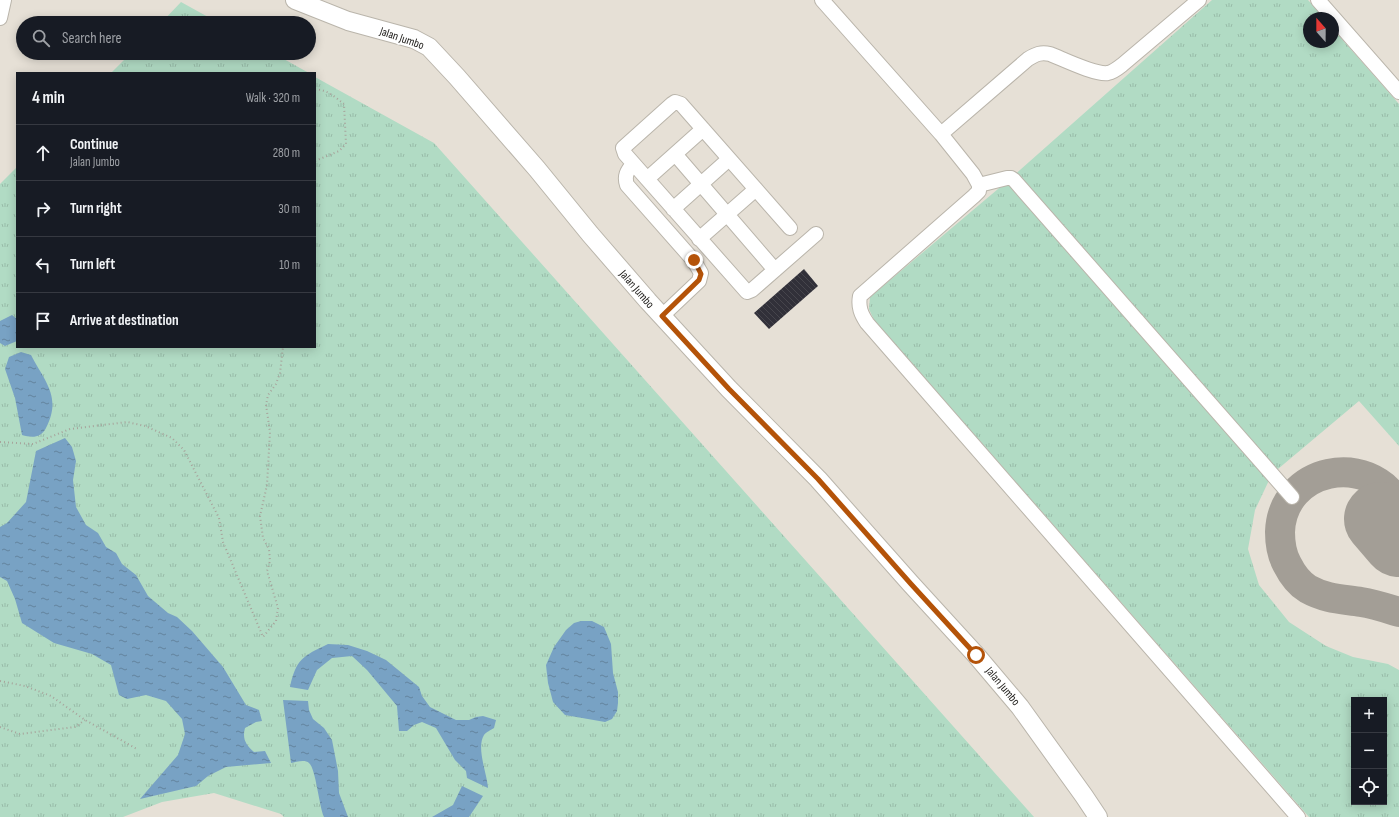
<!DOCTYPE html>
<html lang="en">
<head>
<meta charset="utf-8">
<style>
  body { margin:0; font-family:"Sofia Sans Condensed",sans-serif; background:#242831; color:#f1f3f6 }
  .controls { position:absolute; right:12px; bottom:12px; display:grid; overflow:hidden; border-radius:0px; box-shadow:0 2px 10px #0003 }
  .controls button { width:36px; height:36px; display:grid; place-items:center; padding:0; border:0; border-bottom:1px solid #363941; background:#171b24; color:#f1f3f6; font:20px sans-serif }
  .compass { position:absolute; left:1303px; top:12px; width:36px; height:36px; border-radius:50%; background:#171b24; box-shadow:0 2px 10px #0003; rotate:339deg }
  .stop { position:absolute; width:12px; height:12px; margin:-9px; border:3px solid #b45309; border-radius:50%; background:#fff }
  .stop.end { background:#b45309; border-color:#fff; box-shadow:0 1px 4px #0008 }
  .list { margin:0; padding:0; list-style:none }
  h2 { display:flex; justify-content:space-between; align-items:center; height:52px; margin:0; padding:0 16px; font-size:17px }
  h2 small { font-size:13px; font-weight:400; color:#9ea1a6 }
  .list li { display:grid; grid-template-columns:26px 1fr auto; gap:12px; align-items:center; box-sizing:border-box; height:56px; padding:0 16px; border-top:1px solid #363941 }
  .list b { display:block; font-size:15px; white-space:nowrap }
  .list p { margin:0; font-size:13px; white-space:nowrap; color:#9ea1a6 }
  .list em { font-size:13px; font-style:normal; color:#9ea1a6 }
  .icon { flex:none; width:22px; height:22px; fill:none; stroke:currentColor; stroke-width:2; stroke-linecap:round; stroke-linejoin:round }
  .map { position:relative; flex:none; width:1399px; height:817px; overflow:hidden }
  .search { position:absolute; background:#171b24; box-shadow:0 2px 10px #0003; left:16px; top:16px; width:300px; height:44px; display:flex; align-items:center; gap:10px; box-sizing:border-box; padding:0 14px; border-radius:22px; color:#9ea1a6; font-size:15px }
  .panel { position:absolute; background:#171b24; box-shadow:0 2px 10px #0003; left:16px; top:72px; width:300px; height:276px; border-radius:0px }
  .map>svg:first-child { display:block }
  .grass { fill:url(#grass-tufts); fill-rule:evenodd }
  .water { fill:url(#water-ripples) }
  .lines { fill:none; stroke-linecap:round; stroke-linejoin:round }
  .taxiway { stroke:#a39e96; stroke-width:30 }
  .runway { stroke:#a39e96; stroke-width:74 }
  .building { fill:url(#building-back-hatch) }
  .minor-casing { stroke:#bab5ab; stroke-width:16 }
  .major-casing { stroke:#bab5ab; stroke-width:20 }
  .path { stroke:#a7a39b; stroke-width:2; stroke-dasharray:1 3; stroke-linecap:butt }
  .minor { stroke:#fff; stroke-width:14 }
  .major { stroke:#fff; stroke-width:18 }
  .route { stroke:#b45309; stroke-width:5 }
  .labels { text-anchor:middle; stroke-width:4; stroke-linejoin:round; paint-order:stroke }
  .street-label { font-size:12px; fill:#1d1b18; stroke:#fff }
</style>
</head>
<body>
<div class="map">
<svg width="1399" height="817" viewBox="0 0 1399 817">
  <defs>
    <pattern id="grass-tufts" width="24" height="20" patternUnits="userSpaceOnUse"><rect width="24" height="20" fill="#b1dbc4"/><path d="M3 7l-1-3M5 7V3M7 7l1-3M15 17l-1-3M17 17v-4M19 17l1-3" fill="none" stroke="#98bba8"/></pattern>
    <pattern id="water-ripples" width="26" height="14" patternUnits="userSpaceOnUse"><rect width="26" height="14" fill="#78a2c4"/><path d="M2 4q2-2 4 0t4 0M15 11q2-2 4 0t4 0" fill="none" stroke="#62839e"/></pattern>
    <pattern id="building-back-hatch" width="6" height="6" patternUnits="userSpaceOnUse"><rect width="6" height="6" fill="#313039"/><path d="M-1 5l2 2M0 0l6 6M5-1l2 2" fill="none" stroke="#46454c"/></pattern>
  </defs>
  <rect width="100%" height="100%" fill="#e6e0d6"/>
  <!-- grass -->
  <path class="grass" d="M 1212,0 L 1308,0 L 1324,18 L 1309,18 L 1309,42 L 1333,42 L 1333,29 L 1399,104 L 1399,446 L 1359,401 L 1272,474 L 1255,510 L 1248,549 L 1259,585 L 1289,622 L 1326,646 L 1353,657 L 1388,664 L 1399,670 L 1399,817 L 1309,817 L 874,320 L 869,309 L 870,297 L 1011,178 ZM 1354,700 L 1384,700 L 1384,802 L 1354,802 Z
    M 181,2 L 219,23 L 161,23 Z
    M 131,53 L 273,53 L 309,73 L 111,73 Z
    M 315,77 L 434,143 L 1034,817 L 284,817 L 281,814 L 214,793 L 162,802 L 123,817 L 0,817 L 0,184 L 17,167 L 17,347 L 315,347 Z"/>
  <!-- water -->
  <path class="water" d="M 12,315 L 17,319 L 17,341 L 5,346 L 0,343 L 0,321 Z
    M 21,352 L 31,355 C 45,382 62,397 46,428 C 41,438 32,438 22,435 L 15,398 L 5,369 L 9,357 Z
    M 65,438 L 72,447 L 76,461 L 73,480 L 76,507 L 86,525 L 98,533 L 106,547 L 116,553 L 122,564 L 136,575 L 148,596 L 168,613 L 177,617 L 192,631 L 223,667 L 246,705 L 259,710 L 262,721 L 256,722 L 245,728 C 242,739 246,745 254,752 L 265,751 L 271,763 L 226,767 L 208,776 L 196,786 L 140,799 L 178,755 L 185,734 L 182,719 L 166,701 L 146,695 L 127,699 L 119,695 L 111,665 L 92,654 L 54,643 L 22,623 L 15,599 L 7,581 L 0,577 L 0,527 L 7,523 L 26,502 L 36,451 Z
    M 581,621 L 592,621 L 604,627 L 611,644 L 613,673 L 618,692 L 618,703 L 617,711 L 612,719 L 605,722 L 565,715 L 553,702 L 548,683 L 546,665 L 554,647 L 566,630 L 574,623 Z
    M 328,644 L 348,645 L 367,651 L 386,660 L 419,687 L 422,696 L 430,707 L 456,720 L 469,720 L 476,717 L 483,716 L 496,720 L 494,728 C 491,730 486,732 484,735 C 476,748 487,773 488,788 L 467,778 L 466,771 L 455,760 L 436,728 L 422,722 L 414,725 L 407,731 L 399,731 L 397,706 L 367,670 L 352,656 L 332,658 L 317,670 L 308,690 L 290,687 C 296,659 303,656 328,644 Z
    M 283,700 L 308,701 L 309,710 L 313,719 L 324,728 L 332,740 L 338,771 L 339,793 L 348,817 L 324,817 C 319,806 316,769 309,763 C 305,759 296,762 291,763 Z
    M 462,786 L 483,796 L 469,817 L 432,817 L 453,805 Z"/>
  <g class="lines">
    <!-- taxiway -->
    <path class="taxiway" d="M 1399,505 C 1368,450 1282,468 1280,532 C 1280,543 1281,553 1287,564 C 1292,574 1298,583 1308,589 C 1326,599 1342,599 1361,602 C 1374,604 1386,608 1399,612"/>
    <!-- runway -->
    <path class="runway" d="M 1381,519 L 1399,540"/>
  </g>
  <!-- building -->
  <path class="building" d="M 804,269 L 818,286 L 769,329 L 754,313 Z"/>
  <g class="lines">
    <defs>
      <path id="minor" d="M 822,0 L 941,134 L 973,174 L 979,185 L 979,191 L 974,196 L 860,296 C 858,307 861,314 867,323 L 1298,817
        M 1318,0 L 1399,92
        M 0,18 L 4,0
        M 941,134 L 1028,59 C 1036,54 1041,52 1050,54 C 1063,59 1095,75 1108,73 C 1113,72 1117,69 1122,65 L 1199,0
        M 675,154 L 775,270
        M 633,164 C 627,171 624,176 627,185 L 694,261 L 701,273 L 699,281 L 662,316
        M 647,179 L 703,129
        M 979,185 L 1007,178 L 1011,178 L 1014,180 L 1292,497
        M 673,209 L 729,159
        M 790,228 L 681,104 L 675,102 L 672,104 L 623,148 L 625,154 L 747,292 L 752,290 L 816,234
        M 699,239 L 756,189"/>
      <path id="major" d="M 295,0 L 348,21 L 414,39 L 429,47 L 457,77 L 537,169 L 590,234 L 648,301 L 729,389 L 818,479 L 911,584 L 976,655 L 1020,707 L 1084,796 L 1098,817"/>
    </defs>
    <!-- minor casing -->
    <use href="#minor" class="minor-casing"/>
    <!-- major casing -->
    <use href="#major" class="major-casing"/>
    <!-- path -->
    <path class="path" d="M 315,90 C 326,88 336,98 344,104 L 346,144 L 339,151 L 315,161
      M 315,194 L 315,209
      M 0,442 L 33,444 L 70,429 L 127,422 L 145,426 L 172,438 L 184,450 L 219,518 L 223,542 L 263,637 L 276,621 L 278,608 L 267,571 L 270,561 L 269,549 L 263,538 L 260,516 L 267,485 L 270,432 L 266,405 L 268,395 L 276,384 L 280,373 L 283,347
      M 0,681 L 25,686 L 51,696 L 85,720 L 137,749
      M 0,727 L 20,734 L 75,727 L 85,720"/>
    <!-- minor -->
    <use href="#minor" class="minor"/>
    <!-- major -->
    <use href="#major" class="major"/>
  </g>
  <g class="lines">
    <!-- route -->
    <path class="route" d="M 694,260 L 701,274 L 699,280 L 662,316 L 729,389 L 818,479 L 911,584 L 976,655"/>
  </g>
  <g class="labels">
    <!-- street labels -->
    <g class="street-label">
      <text transform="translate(402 38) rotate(19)" y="4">Jalan Jumbo</text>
      <text transform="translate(637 289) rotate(49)" y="4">Jalan Jumbo</text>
      <text transform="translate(1003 686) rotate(50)" y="4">Jalan Jumbo</text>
    </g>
  </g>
</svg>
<div class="controls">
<button>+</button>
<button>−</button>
<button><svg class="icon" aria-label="locate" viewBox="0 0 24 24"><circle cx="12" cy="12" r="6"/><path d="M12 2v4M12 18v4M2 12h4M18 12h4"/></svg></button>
</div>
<svg class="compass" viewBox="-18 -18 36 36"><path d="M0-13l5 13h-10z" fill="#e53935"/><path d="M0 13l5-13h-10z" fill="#9ea1a6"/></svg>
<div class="stop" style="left:976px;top:655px"></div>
<div class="stop end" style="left:694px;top:260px"></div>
<div class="search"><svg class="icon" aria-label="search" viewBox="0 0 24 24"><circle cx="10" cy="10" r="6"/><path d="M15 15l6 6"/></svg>Search here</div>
<section class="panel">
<h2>4 min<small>Walk · 320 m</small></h2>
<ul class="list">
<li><svg class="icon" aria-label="ahead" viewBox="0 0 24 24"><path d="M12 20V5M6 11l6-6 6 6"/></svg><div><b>Continue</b><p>Jalan Jumbo</p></div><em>280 m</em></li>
<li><svg class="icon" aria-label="right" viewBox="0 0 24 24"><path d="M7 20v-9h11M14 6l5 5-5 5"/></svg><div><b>Turn right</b></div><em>30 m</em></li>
<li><svg class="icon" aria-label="left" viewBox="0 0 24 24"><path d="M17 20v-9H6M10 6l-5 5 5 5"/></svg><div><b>Turn left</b></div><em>10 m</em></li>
<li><svg class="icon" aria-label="arrive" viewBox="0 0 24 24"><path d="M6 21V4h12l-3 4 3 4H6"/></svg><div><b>Arrive at destination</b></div></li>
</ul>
</section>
</div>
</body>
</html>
